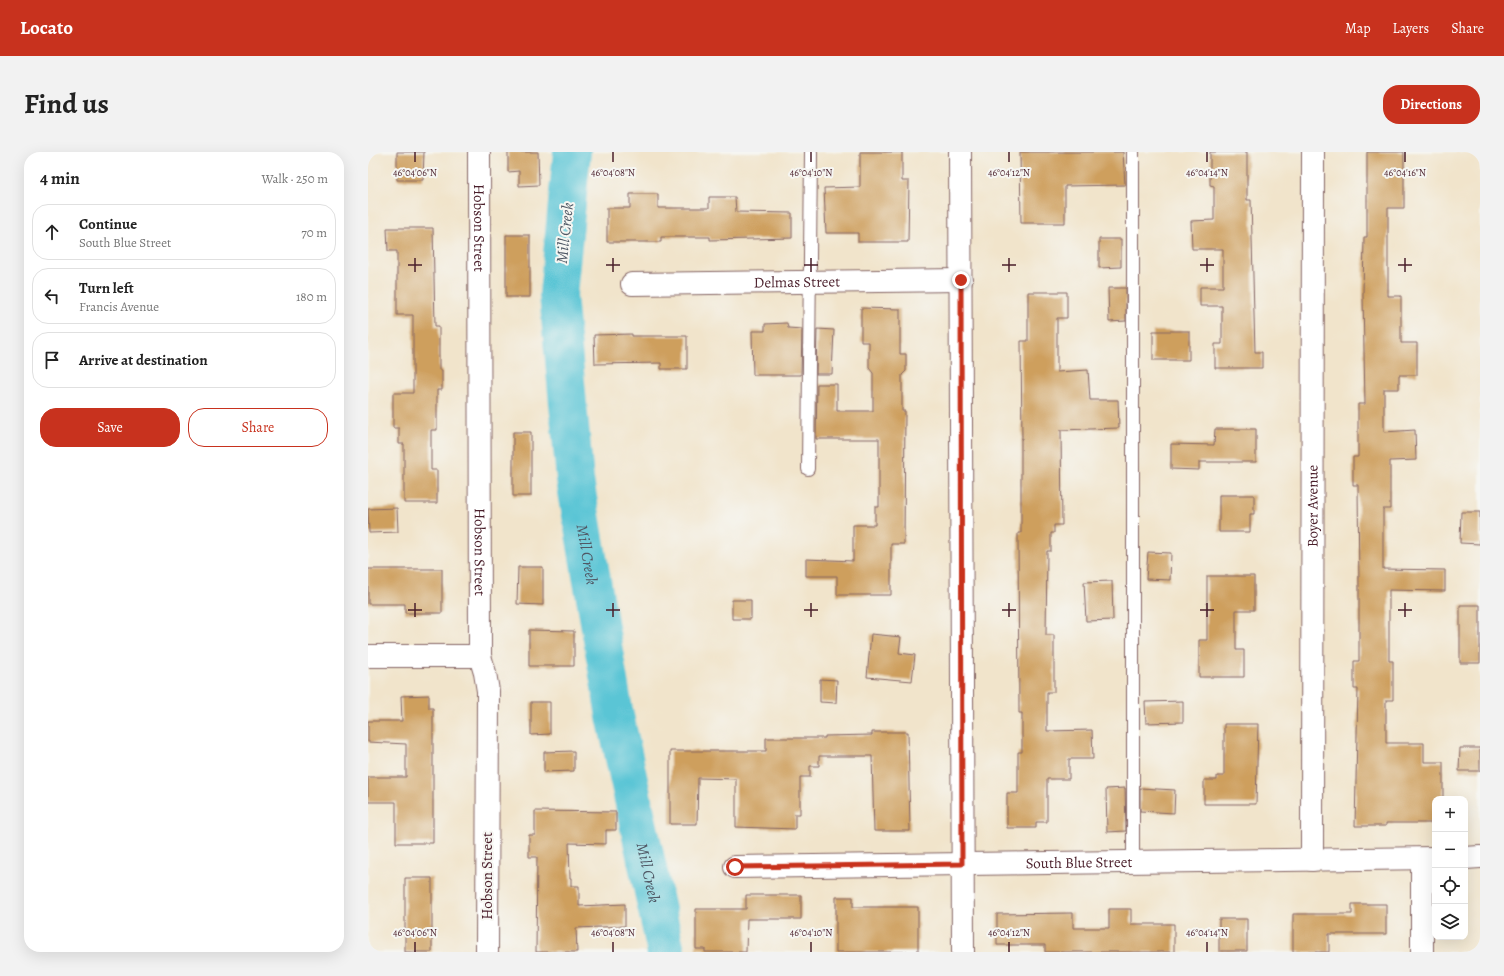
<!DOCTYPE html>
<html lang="en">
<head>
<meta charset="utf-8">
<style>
  body { margin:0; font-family:Alegreya,serif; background:#f2f2f2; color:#222 }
  .controls { position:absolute; right:12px; bottom:12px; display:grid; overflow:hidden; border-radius:8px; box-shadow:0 4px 16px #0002 }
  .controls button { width:36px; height:36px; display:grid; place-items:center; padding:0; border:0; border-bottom:1px solid #e0e0e0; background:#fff; color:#222; font:20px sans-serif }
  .stop { position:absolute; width:12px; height:12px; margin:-9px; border:3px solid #c8321e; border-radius:50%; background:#fff }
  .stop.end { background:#c8321e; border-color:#fff; box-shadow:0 1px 4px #0008 }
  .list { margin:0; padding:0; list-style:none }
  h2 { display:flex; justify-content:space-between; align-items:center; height:52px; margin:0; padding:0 16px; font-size:17px }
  h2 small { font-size:13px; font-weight:400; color:#767676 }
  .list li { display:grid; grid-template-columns:26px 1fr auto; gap:12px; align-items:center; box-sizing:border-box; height:56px; margin:0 8px 8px; padding:0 8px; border:1px solid #e0e0e0; border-radius:16px }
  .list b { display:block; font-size:15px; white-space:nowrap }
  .list p { margin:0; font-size:13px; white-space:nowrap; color:#767676 }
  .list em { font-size:13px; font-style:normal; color:#767676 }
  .actions { display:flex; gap:8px; padding:12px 16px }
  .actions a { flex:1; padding:9px 0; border:1px solid #c8321e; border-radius:16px; text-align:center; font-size:14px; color:#c8321e }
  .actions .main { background:#c8321e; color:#fff }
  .icon { flex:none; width:22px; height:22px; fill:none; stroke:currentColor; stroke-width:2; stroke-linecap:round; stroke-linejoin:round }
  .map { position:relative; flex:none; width:1112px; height:800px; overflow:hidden; border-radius:16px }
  header { display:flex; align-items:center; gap:24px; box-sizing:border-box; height:56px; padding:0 20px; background:#c8321e; color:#fff }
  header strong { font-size:19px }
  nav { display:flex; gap:22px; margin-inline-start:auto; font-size:14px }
  .intro { display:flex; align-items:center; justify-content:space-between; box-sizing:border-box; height:96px; padding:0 24px }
  h1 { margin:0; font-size:28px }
  .button { padding:10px 18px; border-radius:16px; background:#c8321e; color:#fff; font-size:14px; font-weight:700 }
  main { display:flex; gap:24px; padding:0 24px }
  aside { flex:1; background:#fff; border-radius:16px; box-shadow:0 4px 16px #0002 }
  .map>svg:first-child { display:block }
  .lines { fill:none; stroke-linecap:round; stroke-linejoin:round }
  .river { stroke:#5ac5d5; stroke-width:38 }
  .building { fill:#ce9f5d }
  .service-casing { stroke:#846463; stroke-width:14 }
  .minor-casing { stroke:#846463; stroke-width:24 }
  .service { stroke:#fff; stroke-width:12 }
  .minor { stroke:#fff; stroke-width:22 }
  .route { stroke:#c8321e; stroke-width:5 }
  .ticks { fill:none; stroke:#4a1f2b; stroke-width:1.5 }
  .labels { text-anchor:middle; stroke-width:4; stroke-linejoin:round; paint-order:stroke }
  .street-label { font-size:15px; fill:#4a1f2b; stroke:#f6f6f2 }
  .water-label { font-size:16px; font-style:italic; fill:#505966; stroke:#f6f6f2 }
  .ticks-label { font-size:10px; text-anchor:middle; fill:#4a1f2b; stroke:#f6f6f2; stroke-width:4; stroke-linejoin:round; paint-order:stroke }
</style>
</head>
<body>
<header>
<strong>Locato</strong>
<nav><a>Map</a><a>Layers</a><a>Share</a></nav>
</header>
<div class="intro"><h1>Find us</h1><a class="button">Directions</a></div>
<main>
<aside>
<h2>4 min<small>Walk · 250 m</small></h2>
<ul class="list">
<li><svg class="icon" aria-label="ahead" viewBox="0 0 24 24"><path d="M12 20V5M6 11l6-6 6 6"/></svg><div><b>Continue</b><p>South Blue Street</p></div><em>70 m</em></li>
<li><svg class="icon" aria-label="left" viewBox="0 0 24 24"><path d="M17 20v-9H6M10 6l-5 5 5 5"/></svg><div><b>Turn left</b><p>Francis Avenue</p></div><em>180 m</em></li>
<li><svg class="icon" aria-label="arrive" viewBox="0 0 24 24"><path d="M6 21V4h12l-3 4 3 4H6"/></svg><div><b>Arrive at destination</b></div></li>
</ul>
<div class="actions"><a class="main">Save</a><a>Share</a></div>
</aside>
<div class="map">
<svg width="1112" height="800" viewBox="0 0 1112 800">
  <rect width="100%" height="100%" fill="#f6f6f2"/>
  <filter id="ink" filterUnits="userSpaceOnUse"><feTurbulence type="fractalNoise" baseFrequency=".025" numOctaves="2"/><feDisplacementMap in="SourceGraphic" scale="8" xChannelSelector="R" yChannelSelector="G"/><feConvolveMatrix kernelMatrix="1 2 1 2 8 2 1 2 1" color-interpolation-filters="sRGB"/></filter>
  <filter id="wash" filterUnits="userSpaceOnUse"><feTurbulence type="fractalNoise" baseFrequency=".012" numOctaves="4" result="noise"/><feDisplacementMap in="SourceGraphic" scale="16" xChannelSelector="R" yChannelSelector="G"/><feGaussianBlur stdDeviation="0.9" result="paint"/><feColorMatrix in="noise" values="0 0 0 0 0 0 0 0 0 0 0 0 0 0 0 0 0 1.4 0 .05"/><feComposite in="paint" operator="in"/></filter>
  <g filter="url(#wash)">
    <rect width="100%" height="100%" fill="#f1e4cb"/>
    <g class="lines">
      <!-- river -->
      <path class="river" id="s1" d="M 204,0 L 190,143 L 207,328 L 247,564 L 298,800"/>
    </g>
    <g id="blocks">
      <!-- building -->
      <path class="building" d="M 29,0 L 56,0 L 55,28 L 29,28 Z
        M 140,0 L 170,0 L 171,33 L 151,34 L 151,19 L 140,20 Z
        M 492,0 L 534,0 L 534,29 L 541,29 L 540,90 L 490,90 L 490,81 L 458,81 L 456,36 L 492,35 Z
        M 652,0 L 755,0 L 757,33 L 697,34 L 697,71 L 653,71 Z
        M 842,0 L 879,0 L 879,48 L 883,48 L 887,200 L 894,200 L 894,216 L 847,216 L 847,192 L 854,192 L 854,154 L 832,154 L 832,135 L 855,135 L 855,97 L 824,97 L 823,69 L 846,68 L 846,34 L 842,33 Z
        M 999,0 L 1036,0 L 1036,56 L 1020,56 L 1020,144 L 1033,144 L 1033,191 L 1049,191 L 1049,223 L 1031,223 L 1031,237 L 1016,237 L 1016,280 L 1047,278 L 1048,308 L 1022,309 L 1022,357 L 1015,357 L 1015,417 L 1077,418 L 1077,439 L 1021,438 L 1021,509 L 1025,509 L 1025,548 L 1018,548 L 1018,591 L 1056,591 L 1056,610 L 1075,610 L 1075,647 L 1067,647 L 1067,671 L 1018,671 L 1018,674 L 987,674 L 990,537 L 986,537 L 986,509 L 991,509 L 991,437 L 990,333 L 985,333 L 985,305 L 990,305 L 990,252 L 997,252 L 995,144 L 996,85 L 999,85 Z
        M 262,42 L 290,42 L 290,56 L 341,56 L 341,45 L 367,45 L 368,60 L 424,61 L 424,86 L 342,88 L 342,85 L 293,85 L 293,90 L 239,90 L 239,56 L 262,56 Z
        M 19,76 L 65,76 L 67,174 L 71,174 L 71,218 L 74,218 L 74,238 L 69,238 L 69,278 L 63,278 L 63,318 L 69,318 L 69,351 L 36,351 L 36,292 L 31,292 L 31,276 L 25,276 L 25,241 L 45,241 L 45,163 L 29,163 L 29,99 L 20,99 Z
        M 138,83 L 162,83 L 162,145 L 138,145 Z
        M 731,87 L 753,87 L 753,115 L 731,116 Z
        M 740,136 L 758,136 L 758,169 L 741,170 Z
        M 660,140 L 699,140 L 699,166 L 689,166 L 689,220 L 720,218 L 722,248 L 750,248 L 751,276 L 693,278 L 694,373 L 686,373 L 686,381 L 683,381 L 683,399 L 679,399 L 678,483 L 686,483 L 686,540 L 679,540 L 679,579 L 724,578 L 725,607 L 701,607 L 701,627 L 679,627 L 679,670 L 668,670 L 668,676 L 639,676 L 639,641 L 650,641 L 650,600 L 654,600 L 654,561 L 651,561 L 650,381 L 653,381 L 653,287 L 654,287 L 653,189 L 660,189 Z
        M 493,156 L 532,157 L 532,202 L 538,202 L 538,219 L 534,223 L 534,259 L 537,259 L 536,392 L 523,392 L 523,443 L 469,443 L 469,424 L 438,424 L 438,407 L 485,409 L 485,373 L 507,373 L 507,355 L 511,355 L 511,287 L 448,287 L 449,232 L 469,232 L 469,259 L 505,259 L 505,221 L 501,216 L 501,190 L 493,190 Z
        M 419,171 L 420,176 L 434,177 L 433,223 L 385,223 L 384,179 L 397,179 L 397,172 Z
        M 449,177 L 466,178 L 464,222 L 448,222 Z
        M 785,179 L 821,179 L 821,208 L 785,208 Z
        M 264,182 L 264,184 L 319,184 L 319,217 L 293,217 L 293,211 L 227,212 L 226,183 Z
        M 847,277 L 888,277 L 888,310 L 831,310 L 831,318 L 803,317 L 803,292 L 846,293 Z
        M 145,280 L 163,280 L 163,344 L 145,344 Z
        M 851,343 L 886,343 L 886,362 L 882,362 L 882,380 L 851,380 Z
        M 29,356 L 30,380 L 1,381 L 0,357 Z
        M 1093,360 L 1112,360 L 1112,392 L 1092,391 Z
        M 780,400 L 803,401 L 802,428 L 778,427 Z
        M 150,415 L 175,415 L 175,453 L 149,452 Z
        M 0,417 L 74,417 L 74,461 L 37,461 L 37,452 L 0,452 Z
        M 839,424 L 886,424 L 886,458 L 868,458 L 868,498 L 876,498 L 876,525 L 831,525 L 831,488 L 839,488 Z
        M 744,429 L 745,468 L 718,469 L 716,430 Z
        M 364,448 L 383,448 L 383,467 L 364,467 Z
        M 1092,453 L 1112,453 L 1112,511 L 1092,511 Z
        M 161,478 L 206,479 L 206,514 L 161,514 Z
        M 503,482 L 533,485 L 531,501 L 547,503 L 544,529 L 499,525 Z
        M 452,527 L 469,528 L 468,551 L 452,550 Z
        M 61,543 L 61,556 L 65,556 L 65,691 L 28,691 L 28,650 L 0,650 L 0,625 L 38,625 L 38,592 L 0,590 L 0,569 L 34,569 L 33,544 Z
        M 815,549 L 815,570 L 778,571 L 777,550 Z
        M 163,550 L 182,550 L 182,582 L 163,583 Z
        M 856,572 L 890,572 L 888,652 L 836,652 L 836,628 L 849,628 L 849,624 L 856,624 Z
        M 504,580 L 540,580 L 542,679 L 506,679 L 504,604 L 451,604 L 451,614 L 442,614 L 442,625 L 432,625 L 432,662 L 427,662 L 427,677 L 368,675 L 368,627 L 330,626 L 329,672 L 302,672 L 302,599 L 398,599 L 398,586 L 457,586 L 457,584 L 504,583 Z
        M 1092,596 L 1112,596 L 1112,619 L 1091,619 Z
        M 206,599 L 206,619 L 176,620 L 176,600 Z
        M 757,636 L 758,679 L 739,680 L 738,637 Z
        M 772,636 L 807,638 L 806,661 L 772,659 Z
        M 167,659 L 248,660 L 248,678 L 238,678 L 238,692 L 201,691 L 202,726 L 203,726 L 203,734 L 211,734 L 211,754 L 257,752 L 257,774 L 208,776 L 209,800 L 168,800 L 169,705 L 161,705 L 161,683 L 167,683 Z
        M 37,726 L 64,726 L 64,800 L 37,800 Z
        M 378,743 L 433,743 L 433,767 L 379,767 L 378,800 L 337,800 L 337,797 L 328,797 L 328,757 L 378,757 Z
        M 468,745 L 485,745 L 485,755 L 550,755 L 550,800 L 468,800 Z
        M 984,752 L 1018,752 L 1018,782 L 961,782 L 961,800 L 925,800 L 925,762 L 984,762 Z
        M 741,757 L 763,757 L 763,772 L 806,772 L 806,800 L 677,800 L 677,793 L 629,793 L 629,762 L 705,761 L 705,776 L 741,776 Z
        M 851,767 L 879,767 L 879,799 L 851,799 Z"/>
    </g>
  </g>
  <g filter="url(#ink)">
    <use href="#blocks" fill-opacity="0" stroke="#846463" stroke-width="1"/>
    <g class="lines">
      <defs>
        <path id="service" d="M 765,0 L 765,710
          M 440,317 L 443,0"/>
        <g id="minor">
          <path id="s2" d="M 111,0 L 112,504 L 117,521 L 120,539 L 119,800"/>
          <path d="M 592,0 L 595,800"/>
          <path id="s3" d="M 264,132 L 593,128"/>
          <path d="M 0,504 L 112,504"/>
          <path d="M 1097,706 L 1112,705"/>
          <path d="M 1054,707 L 1054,800"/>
          <path id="s4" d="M 944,708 L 945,0"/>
          <path id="s5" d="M 367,715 L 1067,706"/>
        </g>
      </defs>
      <!-- service casing -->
      <use href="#service" class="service-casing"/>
      <!-- minor casing -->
      <use href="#minor" class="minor-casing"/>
      <!-- service -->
      <use href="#service" class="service"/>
      <!-- minor -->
      <use href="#minor" class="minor"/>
    </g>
  </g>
  <g class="lines" filter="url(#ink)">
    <!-- route -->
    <path class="route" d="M 367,715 L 594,712 L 593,128"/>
  </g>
  <!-- ticks -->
  <path class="ticks" d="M 47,0 L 47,10M 245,0 L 245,10M 443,0 L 443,10M 641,0 L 641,10M 839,0 L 839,10M 1037,0 L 1037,10M 47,106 L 47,120M 245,106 L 245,120M 443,106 L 443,120M 641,106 L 641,120M 839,106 L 839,120M 1037,106 L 1037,120M 40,113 L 54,113M 238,113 L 252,113M 436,113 L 450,113M 634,113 L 648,113M 832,113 L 846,113M 1030,113 L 1044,113M 47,451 L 47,465M 245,451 L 245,465M 443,451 L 443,465M 641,451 L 641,465M 839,451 L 839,465M 1037,451 L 1037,465M 40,458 L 54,458M 238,458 L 252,458M 436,458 L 450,458M 634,458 L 648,458M 832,458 L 846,458M 1030,458 L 1044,458M 47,790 L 47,800M 245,790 L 245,800M 443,790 L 443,800M 641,790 L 641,800M 839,790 L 839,800"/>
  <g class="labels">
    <!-- street labels -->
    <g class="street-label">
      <text dy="5" stroke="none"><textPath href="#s2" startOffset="76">Hobson Street</textPath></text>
      <text dy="5" stroke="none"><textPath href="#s3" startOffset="165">Delmas Street</textPath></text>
      <text dy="5" stroke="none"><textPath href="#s4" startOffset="354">Boyer Avenue</textPath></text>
      <text dy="5" stroke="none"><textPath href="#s2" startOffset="400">Hobson Street</textPath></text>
      <text dy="5" stroke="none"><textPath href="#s5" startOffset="344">South Blue Street</textPath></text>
      <text transform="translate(119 724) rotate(-90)" y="5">Hobson Street</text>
    </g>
    <!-- water labels -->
    <g class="water-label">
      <text transform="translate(196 81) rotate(-84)" y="6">Mill Creek</text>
      <text dy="6" stroke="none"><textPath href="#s1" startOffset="405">Mill Creek</textPath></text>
      <text dy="6" stroke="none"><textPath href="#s1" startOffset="729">Mill Creek</textPath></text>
    </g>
  </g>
  <g class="ticks-label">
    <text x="47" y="24">46°04'06"N</text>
    <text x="245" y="24">46°04'08"N</text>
    <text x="443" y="24">46°04'10"N</text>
    <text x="641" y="24">46°04'12"N</text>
    <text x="839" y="24">46°04'14"N</text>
    <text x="1037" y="24">46°04'16"N</text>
    <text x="47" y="784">46°04'06"N</text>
    <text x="245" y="784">46°04'08"N</text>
    <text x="443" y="784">46°04'10"N</text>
    <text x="641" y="784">46°04'12"N</text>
    <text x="839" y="784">46°04'14"N</text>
  </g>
</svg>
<div class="controls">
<button>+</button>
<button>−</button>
<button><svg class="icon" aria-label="locate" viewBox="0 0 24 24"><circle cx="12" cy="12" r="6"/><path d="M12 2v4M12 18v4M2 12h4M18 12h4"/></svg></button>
<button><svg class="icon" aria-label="layers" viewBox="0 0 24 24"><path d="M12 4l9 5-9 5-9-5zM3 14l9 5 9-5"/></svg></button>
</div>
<div class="stop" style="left:367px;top:715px"></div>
<div class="stop end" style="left:593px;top:128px"></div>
</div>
</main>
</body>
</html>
